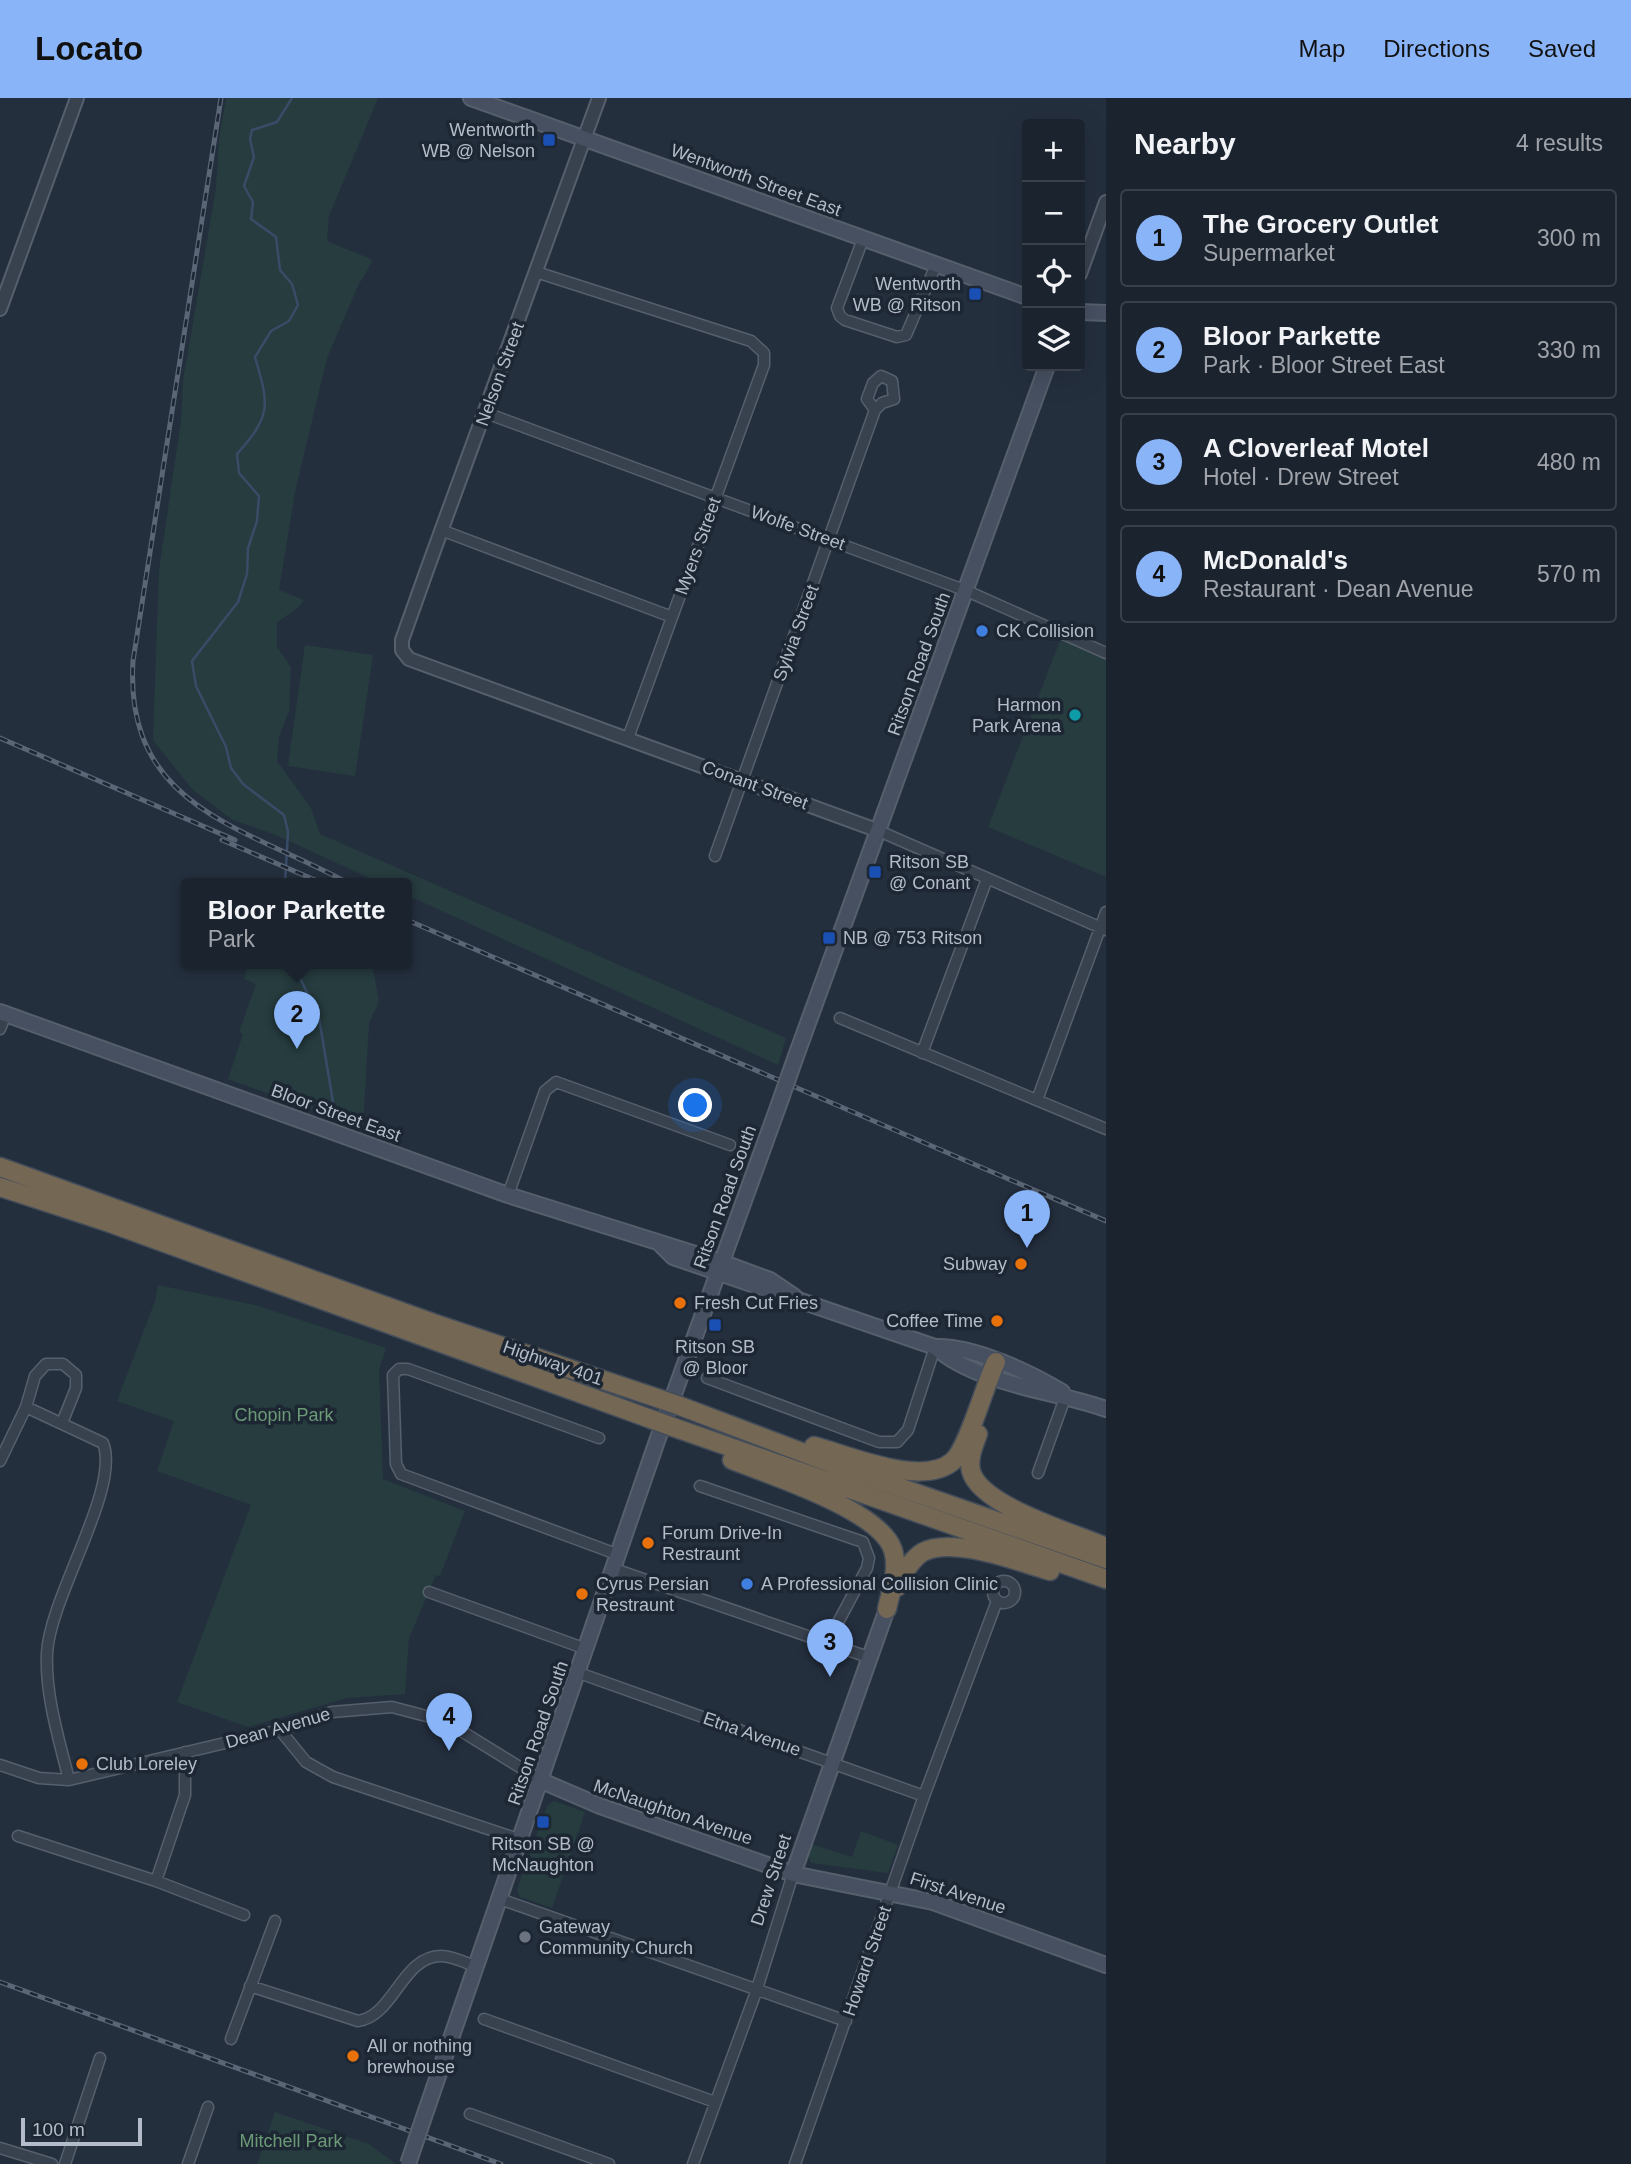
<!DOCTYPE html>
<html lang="en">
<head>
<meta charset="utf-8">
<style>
  body { margin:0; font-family:Arial,sans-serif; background:#242b36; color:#f1f3f6 }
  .controls { position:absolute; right:21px; top:21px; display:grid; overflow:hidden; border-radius:7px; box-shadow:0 7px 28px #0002 }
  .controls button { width:63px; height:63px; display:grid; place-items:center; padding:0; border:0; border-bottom:2px solid #39404a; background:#1b232e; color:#f1f3f6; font:35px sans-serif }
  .scale { position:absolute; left:21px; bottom:18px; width:121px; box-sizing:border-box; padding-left:7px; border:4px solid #b4bcc9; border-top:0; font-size:19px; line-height:24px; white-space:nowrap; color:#b4bcc9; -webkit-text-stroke:5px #1d2633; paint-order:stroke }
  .you { position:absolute; left:696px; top:1008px; width:24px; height:24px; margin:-18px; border:5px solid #fff; border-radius:50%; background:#1a73e8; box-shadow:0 0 0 10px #1a73e833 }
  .badge { display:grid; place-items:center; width:46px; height:46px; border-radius:50%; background:#8ab4f8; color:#111; font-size:23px; font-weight:700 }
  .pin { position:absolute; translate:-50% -58px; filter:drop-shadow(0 2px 4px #0008) }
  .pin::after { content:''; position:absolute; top:37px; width:24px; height:21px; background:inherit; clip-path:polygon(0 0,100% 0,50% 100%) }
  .popup { position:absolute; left:181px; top:780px; width:231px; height:91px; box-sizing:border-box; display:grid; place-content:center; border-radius:7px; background:#1b232e; filter:drop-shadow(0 2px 5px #0005); font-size:23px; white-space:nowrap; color:#a0a4aa }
  .popup b { font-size:26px; color:#f1f3f6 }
  .popup::after { content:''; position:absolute; left:50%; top:100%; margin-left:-14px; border:14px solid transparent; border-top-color:#1b232e }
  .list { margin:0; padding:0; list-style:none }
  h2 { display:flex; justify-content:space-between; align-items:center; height:91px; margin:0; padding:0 28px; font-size:30px }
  h2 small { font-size:23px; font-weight:400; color:#a0a4aa }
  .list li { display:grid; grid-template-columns:46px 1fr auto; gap:21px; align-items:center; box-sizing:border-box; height:98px; margin:0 14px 14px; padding:0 14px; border:2px solid #39404a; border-radius:7px }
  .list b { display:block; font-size:26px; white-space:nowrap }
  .list p { margin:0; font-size:23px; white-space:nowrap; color:#a0a4aa }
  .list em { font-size:23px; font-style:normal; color:#a0a4aa }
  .icon { flex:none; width:38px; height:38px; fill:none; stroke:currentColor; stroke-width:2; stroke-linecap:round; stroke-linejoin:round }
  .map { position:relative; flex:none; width:1106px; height:2066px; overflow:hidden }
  header { display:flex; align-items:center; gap:42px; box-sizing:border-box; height:98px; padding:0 35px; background:#8ab4f8; color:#111 }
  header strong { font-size:33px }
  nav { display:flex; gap:38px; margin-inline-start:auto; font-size:24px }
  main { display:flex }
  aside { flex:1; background:#1b232e }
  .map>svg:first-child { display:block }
  .green { fill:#263c3f }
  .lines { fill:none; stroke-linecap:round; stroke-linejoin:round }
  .stream { stroke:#394c67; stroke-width:2.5 }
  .minor-casing { stroke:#565f6c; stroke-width:13 }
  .tertiary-casing { stroke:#565f6c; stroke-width:16 }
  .secondary-casing { stroke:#565f6c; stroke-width:18 }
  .motorway-casing { stroke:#434c59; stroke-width:21 }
  .minor { stroke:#38414e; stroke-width:10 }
  .tertiary { stroke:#38414e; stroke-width:12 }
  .secondary { stroke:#465061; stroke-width:14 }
  .motorway { stroke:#746855; stroke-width:18 }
  .rail-casing { stroke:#5a6575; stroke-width:5 }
  .rail { stroke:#1d2633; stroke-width:2.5; stroke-dasharray:8; stroke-linecap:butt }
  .secondary-bridge-casing { stroke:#565f6c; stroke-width:18; stroke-linecap:butt }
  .motorway-bridge-casing { stroke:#434c59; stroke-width:21; stroke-linecap:butt }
  .secondary-bridge { stroke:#465061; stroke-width:14 }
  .motorway-bridge { stroke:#746855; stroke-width:18 }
  .transit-dot { fill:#1a4fb4; stroke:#1d2633; stroke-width:2.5 }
  .shop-dot { fill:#3f7fe0; stroke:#1d2633; stroke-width:2.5 }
  .culture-dot { fill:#0f9aa8; stroke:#1d2633; stroke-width:2.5 }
  .food-dot { fill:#e8710a; stroke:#1d2633; stroke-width:2.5 }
  .worship-dot { fill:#6b7280; stroke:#1d2633; stroke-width:2.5 }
  .labels { text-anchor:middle; stroke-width:7; stroke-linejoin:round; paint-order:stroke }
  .poi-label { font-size:18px; fill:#b4bcc9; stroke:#1d2633; text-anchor:start }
  .street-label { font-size:18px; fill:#b4bcc9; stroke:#1d2633 }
  .park-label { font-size:18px; fill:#6b9a76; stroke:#1d2633 }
</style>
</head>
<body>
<header>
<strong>Locato</strong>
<nav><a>Map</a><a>Directions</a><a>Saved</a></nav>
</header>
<main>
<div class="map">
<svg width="1106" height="2066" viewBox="0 0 1106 2066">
  <rect width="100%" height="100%" fill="#242f3e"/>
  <!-- green -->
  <path class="green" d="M 226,0 L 378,0 L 329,118 L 327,143 L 373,162 L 358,188 L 327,260 L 295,394 L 279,492 L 304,502 C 298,513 286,516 277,525 L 277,549 L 291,569 L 289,613 L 279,639 L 277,663 L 311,710 L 320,736 L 786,940 L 778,967 L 407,797 L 407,785 L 380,785 L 276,737 L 233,722 L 193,692 L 153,642 L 159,472 L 181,323 L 183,283 L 216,90 L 219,41 Z
    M 1061,540 L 1106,559 L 1106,779 L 988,729 Z
    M 305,547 L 373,557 L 355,678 L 288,668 Z
    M 248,865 L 372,865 L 379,904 L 369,925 L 363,1030 L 228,981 L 243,936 L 239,934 L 256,886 L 244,881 Z
    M 158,1187 L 255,1207 L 386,1250 L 379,1272 L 383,1381 L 465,1413 L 440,1478 L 436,1477 L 409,1540 L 405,1596 L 347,1600 L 248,1629 L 177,1604 L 251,1407 L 157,1373 L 174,1323 L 117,1303 L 155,1203 Z
    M 554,1703 L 585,1714 L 552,1810 L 520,1799 L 517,1791 L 547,1708 Z
    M 861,1733 L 898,1747 L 888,1775 L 811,1765 L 808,1757 L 811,1746 L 852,1759 Z
    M 275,2014 L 369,2046 L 396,2066 L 257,2066 Z"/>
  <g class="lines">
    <!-- stream -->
    <path class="stream" d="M 285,785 L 288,734 L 284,717 L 243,686 L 231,670 L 226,649 L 196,588 L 192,563 L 238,504 L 247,476 L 248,450 L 257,423 L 259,398 L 239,375 L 237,356 C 272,317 269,307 255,259 L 271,233 L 289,223 L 298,207 L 292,186 L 280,172 L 276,139 L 251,121 L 253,104 L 244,88 L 254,59 L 250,41 L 252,32 L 277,24 L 292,0
      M 293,865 L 319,920 L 333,1004"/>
    <defs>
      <path id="minor" d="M 863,141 L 837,210 L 840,218 L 845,222 L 897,239 L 906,237 L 936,167
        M 536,174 L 751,243 L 764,255 L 764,267 L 628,640
        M 486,315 L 967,493 L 1106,555
        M 441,432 L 672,519
        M 879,733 L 1106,832
        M 715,758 L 875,312 L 867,301 L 873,285 L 881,278 L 892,283 L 894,301 L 882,305 L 875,312
        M 840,920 L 1106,1031
        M 0,931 L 6,916
        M 922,955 L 987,781
        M 1037,1002 L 1106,814
        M 508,1097 L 545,993 L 556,984 L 730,1047
        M 707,1280 L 879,1344 L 897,1344 L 908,1332 L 935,1249
        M 26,1309 L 103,1345 C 121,1390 50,1498 47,1555 C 45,1597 59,1641 69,1682
        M 599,1340 L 408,1271 L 399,1271 L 393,1277 L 396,1366 L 401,1376 L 619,1457
        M 0,1363 L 26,1309 L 35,1278 L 46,1266 L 63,1266 L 76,1277 L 76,1290 L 62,1325
        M 1038,1375 L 1066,1297
        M 700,1388 L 863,1444 L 869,1460 L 867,1470 L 827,1545
        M 614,1471 L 868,1559
        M993 1494a11 11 0 1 1 22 0a11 11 0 1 1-22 0Z
        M 429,1494 L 586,1551
        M 579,1575 L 924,1698
        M 280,1632 L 306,1664 L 333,1679 L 521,1742
        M 0,1667 L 39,1680 L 69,1682 L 280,1632 L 332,1614 L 392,1609 L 445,1623 L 542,1683
        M 18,1738 L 156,1783 L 244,1817
        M 156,1783 L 185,1697 L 185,1654
        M 500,1801 L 846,1923
        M 250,1888 L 358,1923 C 394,1918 402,1858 441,1858 C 453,1858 466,1865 477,1869
        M 484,1921 L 715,2004
        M 231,1941 L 275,1823
        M 470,2016 L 609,2066
        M 0,2050 L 52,2066
        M 65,2066 L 100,1960
        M 188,2066 L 208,2009
        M 693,2066 L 756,1894 L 793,1776
        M 795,2066 L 924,1698 L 997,1503"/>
      <path id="tertiary" d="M 599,0 L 428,469 L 402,542 L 402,552 L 409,561 L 879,733
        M 1080,176 L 1106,104
        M 0,211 L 77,0"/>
      <path id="secondary" d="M 471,0 L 1027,199
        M 1080,214 L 1106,215
        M 0,914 L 508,1097 L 721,1164 L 770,1182 L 795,1199
        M 796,958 L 1047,268
        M 661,1147 L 673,1159 L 935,1249 C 978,1287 1053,1292 1106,1311
        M 935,1249 C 972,1247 1031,1275 1062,1294
        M 542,1683 L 600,1708 L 793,1776 L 933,1804 L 1106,1867
        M 793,1776 L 887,1511
        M 427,2010 L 657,1343 L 778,1009"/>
      <path id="motorway" d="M 0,1069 L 433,1225 L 657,1300
        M 0,1089 L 107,1124 L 648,1320
        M 680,1308 L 841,1369 L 1106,1461
        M 673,1329 L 1106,1481
        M 978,1336 C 974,1347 968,1360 971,1373 C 980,1408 1074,1435 1106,1449
        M 814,1348 C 848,1357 923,1390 953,1363 C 968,1350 985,1286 996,1264
        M 732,1362 C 772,1378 880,1412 893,1452 C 899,1471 891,1492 887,1511
        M 897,1489 C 903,1476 911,1461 923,1454 C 953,1438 1019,1464 1050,1473"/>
    </defs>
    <!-- minor casing -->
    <use href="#minor" class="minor-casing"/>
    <!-- tertiary casing -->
    <use href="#tertiary" class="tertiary-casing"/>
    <!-- secondary casing -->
    <use href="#secondary" class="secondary-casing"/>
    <!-- motorway casing -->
    <use href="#motorway" class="motorway-casing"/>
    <!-- minor -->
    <use href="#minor" class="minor"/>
    <!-- tertiary -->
    <use href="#tertiary" class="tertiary"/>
    <!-- secondary -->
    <use href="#secondary" class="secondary"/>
    <!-- motorway -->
    <use href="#motorway" class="motorway"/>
    <defs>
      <path id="rail" d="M 221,0 L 133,563 C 124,710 245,729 348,785
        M 0,640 L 235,742
        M 222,742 L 322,785
        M 407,822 L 1106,1123
        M 0,1884 L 501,2066"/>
    </defs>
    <!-- rail casing -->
    <use href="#rail" class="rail-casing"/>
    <!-- rail -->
    <use href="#rail" class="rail"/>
    <defs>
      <path id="secondary-bridge" d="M 778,1009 L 796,958
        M 408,2066 L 427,2010"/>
      <path id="motorway-bridge" d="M 657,1300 L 680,1308
        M 648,1320 L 673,1329"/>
    </defs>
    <!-- secondary-bridge casing -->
    <use href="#secondary-bridge" class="secondary-bridge-casing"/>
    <!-- motorway-bridge casing -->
    <use href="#motorway-bridge" class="motorway-bridge-casing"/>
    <!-- secondary-bridge -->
    <use href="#secondary-bridge" class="secondary-bridge"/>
    <!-- motorway-bridge -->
    <use href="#motorway-bridge" class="motorway-bridge"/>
  </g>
  <!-- markers -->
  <g class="transit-dot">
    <rect x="542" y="35" width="14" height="14" rx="3.5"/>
    <rect x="968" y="189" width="14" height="14" rx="3.5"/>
    <rect x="868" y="767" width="14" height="14" rx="3.5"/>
    <rect x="822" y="833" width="14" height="14" rx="3.5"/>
    <rect x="708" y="1220" width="14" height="14" rx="3.5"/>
    <rect x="536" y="1717" width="14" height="14" rx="3.5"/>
  </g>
  <g class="shop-dot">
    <circle cx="982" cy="533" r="7"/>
    <circle cx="747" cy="1486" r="7"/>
  </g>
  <circle class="culture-dot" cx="1075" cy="617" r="7"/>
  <g class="food-dot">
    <circle cx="1021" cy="1166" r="7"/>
    <circle cx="680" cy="1205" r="7"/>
    <circle cx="997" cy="1223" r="7"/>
    <circle cx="648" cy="1445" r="7"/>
    <circle cx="582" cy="1496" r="7"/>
    <circle cx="82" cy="1666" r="7"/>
    <circle cx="353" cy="1958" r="7"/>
  </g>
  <circle class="worship-dot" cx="525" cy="1839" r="7"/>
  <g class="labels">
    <!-- poi labels -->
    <g class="poi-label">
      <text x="535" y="38" text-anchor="end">Wentworth<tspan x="535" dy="21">WB @ Nelson</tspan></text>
      <text x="961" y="192" text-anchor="end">Wentworth<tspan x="961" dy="21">WB @ Ritson</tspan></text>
      <text x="996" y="539">CK Collision</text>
      <text x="1061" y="613" text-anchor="end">Harmon<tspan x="1061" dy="21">Park Arena</tspan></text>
      <text x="889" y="770">Ritson SB<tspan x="889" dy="21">@ Conant</tspan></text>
      <text x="843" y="846">NB @ 753 Ritson</text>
      <text x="1007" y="1172" text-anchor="end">Subway</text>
      <text x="694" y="1211">Fresh Cut Fries</text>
      <text x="983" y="1229" text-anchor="end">Coffee Time</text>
      <text x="715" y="1255" text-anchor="middle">Ritson SB<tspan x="715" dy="21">@ Bloor</tspan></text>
      <text x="662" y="1441">Forum Drive-In<tspan x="662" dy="21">Restraunt</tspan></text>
      <text x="596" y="1492">Cyrus Persian<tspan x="596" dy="21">Restraunt</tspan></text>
      <text x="761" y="1492">A Professional Collision Clinic</text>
      <text x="96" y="1672">Club Loreley</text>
      <text x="543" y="1752" text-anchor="middle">Ritson SB @<tspan x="543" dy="21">McNaughton</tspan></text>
      <text x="539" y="1835">Gateway<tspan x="539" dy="21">Community Church</tspan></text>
      <text x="367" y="1954">All or nothing<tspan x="367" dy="21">brewhouse</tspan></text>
    </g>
    <!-- street labels -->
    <g class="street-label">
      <text transform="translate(756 82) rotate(20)" y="6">Wentworth Street East</text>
      <text transform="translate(500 276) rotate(-70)" y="6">Nelson Street</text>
      <text transform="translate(798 430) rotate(20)" y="6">Wolfe Street</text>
      <text transform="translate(698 448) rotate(-70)" y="6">Myers Street</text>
      <text transform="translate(796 535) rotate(-70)" y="6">Sylvia Street</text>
      <text transform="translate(919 566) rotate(-70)" y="6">Ritson Road South</text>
      <text transform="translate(755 687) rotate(20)" y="6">Conant Street</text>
      <text transform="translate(336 1015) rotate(20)" y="6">Bloor Street East</text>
      <text transform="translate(725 1099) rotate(-70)" y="6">Ritson Road South</text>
      <text transform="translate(553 1265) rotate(19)" y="6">Highway 401</text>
      <text transform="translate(278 1630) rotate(-16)" y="6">Dean Avenue</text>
      <text transform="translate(538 1635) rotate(-71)" y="6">Ritson Road South</text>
      <text transform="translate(752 1636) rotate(19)" y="6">Etna Avenue</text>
      <text transform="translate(673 1714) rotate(19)" y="6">McNaughton Avenue</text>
      <text transform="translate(771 1782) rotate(-72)" y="6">Drew Street</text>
      <text transform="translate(958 1795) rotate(18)" y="6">First Avenue</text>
      <text transform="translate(867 1863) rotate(-71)" y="6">Howard Street</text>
    </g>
    <!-- park labels -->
    <g class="park-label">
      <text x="284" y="1323">Chopin Park</text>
      <text x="291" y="2049">Mitchell Park</text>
    </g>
  </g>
</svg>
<div class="controls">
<button>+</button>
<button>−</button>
<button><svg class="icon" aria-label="locate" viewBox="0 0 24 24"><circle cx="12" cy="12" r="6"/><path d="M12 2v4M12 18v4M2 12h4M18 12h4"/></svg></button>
<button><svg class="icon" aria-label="layers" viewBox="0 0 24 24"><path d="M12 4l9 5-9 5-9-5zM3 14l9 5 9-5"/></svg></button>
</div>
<div class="scale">100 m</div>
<div class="you"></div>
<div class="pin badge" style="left:1027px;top:1150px">1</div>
<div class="pin badge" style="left:297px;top:951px">2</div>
<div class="popup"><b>Bloor Parkette</b>Park</div>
<div class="pin badge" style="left:830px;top:1579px">3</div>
<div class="pin badge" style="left:449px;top:1653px">4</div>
</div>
<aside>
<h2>Nearby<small>4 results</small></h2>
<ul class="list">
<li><span class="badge">1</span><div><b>The Grocery Outlet</b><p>Supermarket</p></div><em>300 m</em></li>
<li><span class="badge">2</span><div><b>Bloor Parkette</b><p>Park · Bloor Street East</p></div><em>330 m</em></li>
<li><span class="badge">3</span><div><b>A Cloverleaf Motel</b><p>Hotel · Drew Street</p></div><em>480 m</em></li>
<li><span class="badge">4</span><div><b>McDonald's</b><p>Restaurant · Dean Avenue</p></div><em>570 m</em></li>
</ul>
</aside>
</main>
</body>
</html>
